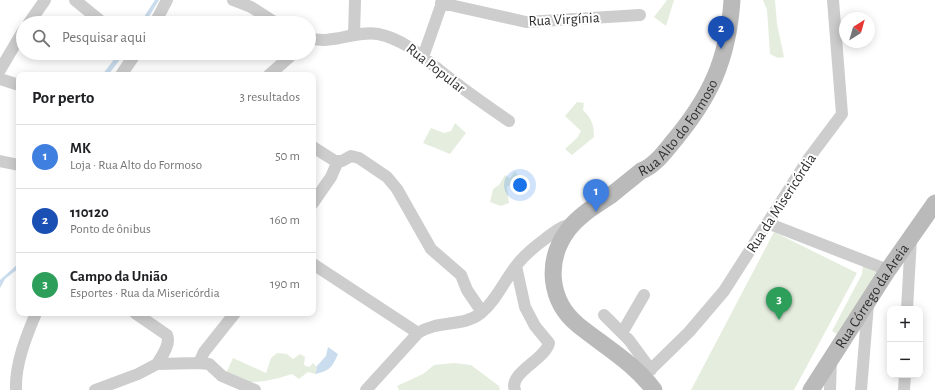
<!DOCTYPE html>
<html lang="pt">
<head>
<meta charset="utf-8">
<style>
  body { margin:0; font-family:"Alegreya Sans",sans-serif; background:#f6f6f6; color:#202124 }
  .controls { position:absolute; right:12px; bottom:12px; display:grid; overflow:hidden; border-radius:8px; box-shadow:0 2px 10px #0003 }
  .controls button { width:36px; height:36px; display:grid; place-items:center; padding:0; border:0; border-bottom:1px solid #e0e0e0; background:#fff; color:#202124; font:20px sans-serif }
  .compass { position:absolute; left:839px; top:12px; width:36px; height:36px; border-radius:50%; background:#fff; box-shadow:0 2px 10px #0003; rotate:37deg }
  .you { position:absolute; left:520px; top:185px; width:14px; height:14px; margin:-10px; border:3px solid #fff; border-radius:50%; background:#1a73e8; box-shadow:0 0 0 6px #1a73e833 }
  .badge { display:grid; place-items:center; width:26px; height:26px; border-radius:50%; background:#b45309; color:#fff; font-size:13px; font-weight:700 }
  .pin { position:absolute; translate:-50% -33px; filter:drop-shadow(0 1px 2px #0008) }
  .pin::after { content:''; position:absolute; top:21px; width:14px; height:12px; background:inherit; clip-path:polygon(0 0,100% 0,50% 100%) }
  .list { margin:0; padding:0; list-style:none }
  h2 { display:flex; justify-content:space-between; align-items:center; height:52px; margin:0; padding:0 16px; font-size:17px }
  h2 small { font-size:13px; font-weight:400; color:#757577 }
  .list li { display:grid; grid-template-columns:26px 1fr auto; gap:12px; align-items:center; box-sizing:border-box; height:64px; padding:0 16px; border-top:1px solid #e0e0e0 }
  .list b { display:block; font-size:15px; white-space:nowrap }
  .list p { margin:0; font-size:13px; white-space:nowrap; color:#757577 }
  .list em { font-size:13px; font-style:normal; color:#757577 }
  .icon { flex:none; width:22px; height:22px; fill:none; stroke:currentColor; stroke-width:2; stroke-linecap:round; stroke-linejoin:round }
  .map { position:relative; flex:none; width:935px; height:390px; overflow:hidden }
  .search { position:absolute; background:#fff; box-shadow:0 2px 10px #0003; left:16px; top:16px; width:300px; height:44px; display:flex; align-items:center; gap:10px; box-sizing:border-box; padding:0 14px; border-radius:22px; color:#757577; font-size:15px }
  .panel { position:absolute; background:#fff; box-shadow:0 2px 10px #0003; left:16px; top:72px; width:300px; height:244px; border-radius:8px }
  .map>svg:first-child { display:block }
  .green { fill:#e5eede }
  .water { fill:#caddee }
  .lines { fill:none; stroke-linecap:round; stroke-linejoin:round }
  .street { stroke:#cdcdcd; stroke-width:12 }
  .secondary { stroke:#bababa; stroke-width:17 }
  .labels { text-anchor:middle; stroke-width:4; stroke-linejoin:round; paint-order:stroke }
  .street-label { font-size:15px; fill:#303030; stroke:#fff }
</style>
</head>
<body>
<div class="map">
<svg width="935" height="390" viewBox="0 0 935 390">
  <rect width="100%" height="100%" fill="#fff"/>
  <!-- green -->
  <path class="green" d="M 667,0 L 674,0 L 666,26 L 654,17 Z
    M 763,0 L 775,0 L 777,24 L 784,57 L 778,58 L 770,54 L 767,10 Z
    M 577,102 L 584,103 L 583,110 C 592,119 594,125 594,137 L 572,155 L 565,149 L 577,138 L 581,131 L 565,116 Z
    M 455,123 L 466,133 L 450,154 L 423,143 L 431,128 L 444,133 L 451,131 Z
    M 515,171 L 520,179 L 507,187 L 509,203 L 501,206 L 490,202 L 493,189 L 499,185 L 505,175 L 510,178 Z
    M 774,232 L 857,273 L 794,390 L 691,390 Z
    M 863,265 L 880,273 L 838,335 L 832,331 L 862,274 Z
    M 277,353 L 287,354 L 293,359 L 300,354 L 305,357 L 304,365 L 309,367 L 313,363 L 317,368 L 315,374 L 308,372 L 299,379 L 292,374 C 271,381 246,387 225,376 L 233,358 L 266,373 L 271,358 Z
    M 454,363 L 471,365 L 499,386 L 500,390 L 399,390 L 397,386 L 423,374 L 434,365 Z"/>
  <!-- water -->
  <path class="water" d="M 155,0 L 159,0 L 145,23 L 140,23 Z
    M 119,53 L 125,53 L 108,75 L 102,75 Z
    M 19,263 L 19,268 L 5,279 L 0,288 L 0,350 L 0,280 Z
    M 328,347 L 338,354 C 332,368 329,371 315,374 L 317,368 L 316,367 L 326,356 Z"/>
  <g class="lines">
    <!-- street -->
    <path class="street" d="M 75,0 L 103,23
      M 233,0 L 251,7 L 276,23
      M 441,3 L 526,22 L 640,15
      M 29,23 L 45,0
      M 155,23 L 167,0
      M 354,35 L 355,0
      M 309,38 C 331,45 356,30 378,34 C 408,40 429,63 452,80 C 471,95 490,108 509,121
      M 423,57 L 443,0
      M 0,70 L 23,31
      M 121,75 L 136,53
      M 269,75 L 294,53
      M 0,79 L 19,85
      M 313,147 L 335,161 L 342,161 L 351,156 L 359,158 L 387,177 L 397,189 L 431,249 L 461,275 L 467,290 L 482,312
      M 0,161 L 19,165
      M 313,203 L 331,177 L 338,161
      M 767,223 L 888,270
      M 313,264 L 418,333
      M 907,309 L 911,238
      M 135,313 L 167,335 C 171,344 162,356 157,364
      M 604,315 L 629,340 L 651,370
      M 622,333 L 644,295
      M 199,363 L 204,352 L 235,313
      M 643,377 L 689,332 L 724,291 L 809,158 L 842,114 L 833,0
      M 16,390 C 15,364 26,337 36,313
      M 95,390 L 138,374 L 157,364 L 199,363 L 209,364 L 222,376 L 255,390
      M 366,390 L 418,333 C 440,319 462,328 481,313 C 496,301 504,281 516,266 C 524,255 534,247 545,239 C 554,232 562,225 574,224
      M 515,390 C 508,373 546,359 549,343 L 535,326 L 525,307 L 516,266
      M 830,390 L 831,360
      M 861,390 L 868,304
      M 904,390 L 905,375"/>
    <!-- secondary -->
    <g class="secondary">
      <path id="s1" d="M 654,390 C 634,363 604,346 578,325 C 549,301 545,261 568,230 C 578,216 595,206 610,196 C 620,188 630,180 641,171 C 654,166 663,154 672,143 C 710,98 728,60 732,0"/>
      <path id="s2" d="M 811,390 L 888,270 L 935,203"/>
    </g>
  </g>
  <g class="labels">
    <!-- street labels -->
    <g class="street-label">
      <text transform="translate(564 19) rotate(-3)" y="5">Rua Virgínia</text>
      <text transform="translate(436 68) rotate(38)" y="5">Rua Popular</text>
      <text dy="5" stroke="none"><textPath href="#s1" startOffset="358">Rua Alto do Formoso</textPath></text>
      <text transform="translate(781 203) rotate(-57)" y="5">Rua da Misericórdia</text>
      <text dy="5" stroke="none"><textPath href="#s2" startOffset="112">Rua Córrego da Areia</textPath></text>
    </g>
  </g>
</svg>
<div class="controls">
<button>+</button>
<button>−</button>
</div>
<svg class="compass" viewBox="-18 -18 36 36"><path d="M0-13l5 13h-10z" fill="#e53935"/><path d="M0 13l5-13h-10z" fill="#757577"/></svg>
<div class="you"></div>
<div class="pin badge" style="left:596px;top:212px;background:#3f7fe0">1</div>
<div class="pin badge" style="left:721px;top:49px;background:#1a4fb4">2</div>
<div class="pin badge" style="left:779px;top:320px;background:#2e9e5b">3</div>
<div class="search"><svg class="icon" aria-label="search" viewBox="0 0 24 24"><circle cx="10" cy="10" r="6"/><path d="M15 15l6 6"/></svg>Pesquisar aqui</div>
<section class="panel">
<h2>Por perto<small>3 resultados</small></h2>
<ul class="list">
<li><span class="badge" style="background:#3f7fe0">1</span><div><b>MK</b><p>Loja · Rua Alto do Formoso</p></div><em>50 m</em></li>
<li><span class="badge" style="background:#1a4fb4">2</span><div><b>110120</b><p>Ponto de ônibus</p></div><em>160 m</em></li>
<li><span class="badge" style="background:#2e9e5b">3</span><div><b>Campo da União</b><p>Esportes · Rua da Misericórdia</p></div><em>190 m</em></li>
</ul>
</section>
</div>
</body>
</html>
